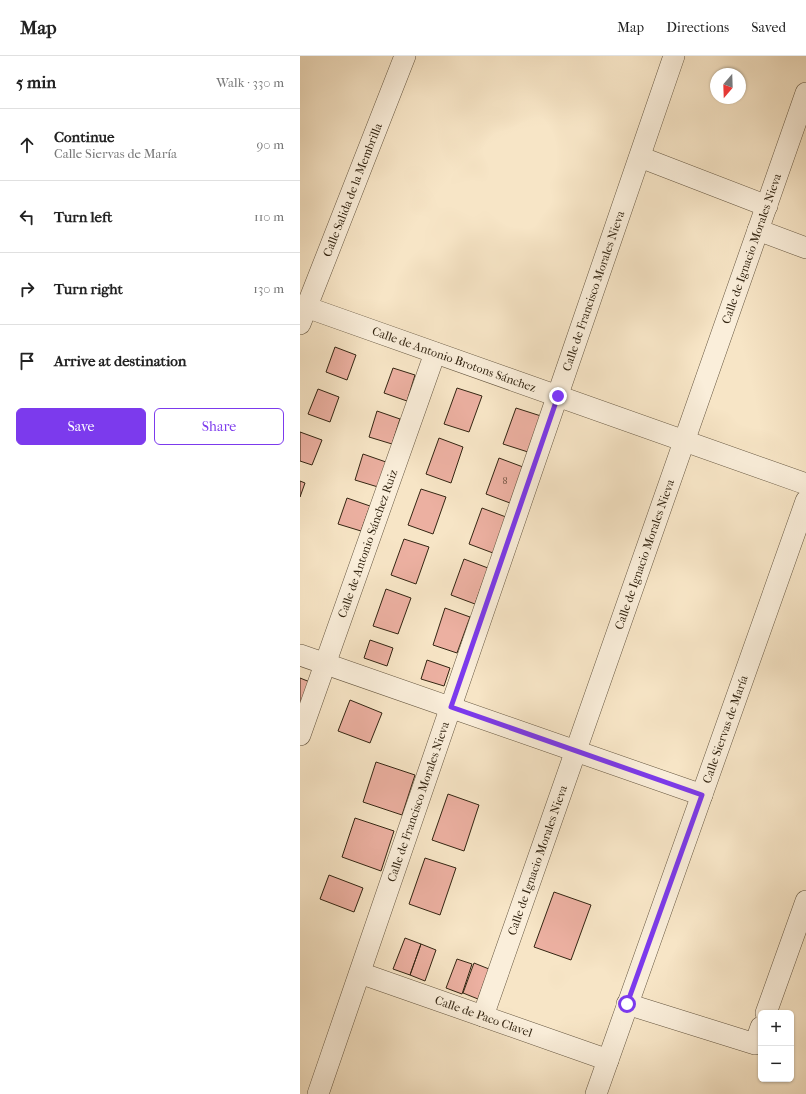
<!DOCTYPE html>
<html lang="en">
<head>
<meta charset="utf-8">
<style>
  body { margin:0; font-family:"IM FELL French Canon",serif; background:#f2f2f2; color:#222 }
  .controls { position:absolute; right:12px; bottom:12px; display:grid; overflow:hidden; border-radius:6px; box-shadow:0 1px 3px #0004 }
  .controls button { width:36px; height:36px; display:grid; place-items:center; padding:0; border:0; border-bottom:1px solid #e0e0e0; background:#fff; color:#222; font:20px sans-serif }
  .compass { position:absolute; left:410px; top:12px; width:36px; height:36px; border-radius:50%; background:#fff; box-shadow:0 1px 3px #0004; rotate:199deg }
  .stop { position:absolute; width:12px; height:12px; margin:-9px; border:3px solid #7c3aed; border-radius:50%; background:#fff }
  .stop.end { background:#7c3aed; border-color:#fff; box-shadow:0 1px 4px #0008 }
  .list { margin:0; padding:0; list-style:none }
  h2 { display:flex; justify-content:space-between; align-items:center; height:52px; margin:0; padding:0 16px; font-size:17px }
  h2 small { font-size:13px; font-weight:400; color:#767676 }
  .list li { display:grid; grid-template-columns:26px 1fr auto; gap:12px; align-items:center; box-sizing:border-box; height:72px; padding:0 16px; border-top:1px solid #e0e0e0 }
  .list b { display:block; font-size:15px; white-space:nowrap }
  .list p { margin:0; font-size:13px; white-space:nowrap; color:#767676 }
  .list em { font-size:13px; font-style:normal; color:#767676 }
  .actions { display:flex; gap:8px; padding:12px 16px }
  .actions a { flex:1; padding:9px 0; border:1px solid #7c3aed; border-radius:6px; text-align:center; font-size:14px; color:#7c3aed }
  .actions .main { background:#7c3aed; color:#fff }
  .icon { flex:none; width:22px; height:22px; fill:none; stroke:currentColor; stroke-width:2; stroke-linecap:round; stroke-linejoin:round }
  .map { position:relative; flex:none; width:506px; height:1038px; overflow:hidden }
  header { display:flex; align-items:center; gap:24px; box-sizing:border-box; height:56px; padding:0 20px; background:#fff; border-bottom:1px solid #e0e0e0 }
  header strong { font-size:19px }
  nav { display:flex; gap:22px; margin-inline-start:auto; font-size:14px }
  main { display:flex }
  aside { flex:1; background:#fff }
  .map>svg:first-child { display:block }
  .building { fill:#ecb0a1; stroke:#332512 }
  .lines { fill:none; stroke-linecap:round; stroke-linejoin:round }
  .minor-casing { stroke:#64553f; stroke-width:22 }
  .minor { stroke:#faeeda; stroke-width:21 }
  .route { stroke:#7c3aed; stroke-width:5 }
  .labels { text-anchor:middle; stroke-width:3; stroke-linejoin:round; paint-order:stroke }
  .number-label { font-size:10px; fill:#614836 }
  .street-label { font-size:12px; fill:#332512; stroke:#faeeda }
</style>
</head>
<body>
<header>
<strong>Map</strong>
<nav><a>Map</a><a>Directions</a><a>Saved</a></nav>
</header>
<main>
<aside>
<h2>5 min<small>Walk · 330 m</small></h2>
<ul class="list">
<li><svg class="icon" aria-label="ahead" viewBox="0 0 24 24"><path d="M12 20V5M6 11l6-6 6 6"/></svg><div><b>Continue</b><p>Calle Siervas de María</p></div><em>90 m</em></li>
<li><svg class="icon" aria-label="left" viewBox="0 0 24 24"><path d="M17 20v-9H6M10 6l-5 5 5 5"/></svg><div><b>Turn left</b></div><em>110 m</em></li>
<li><svg class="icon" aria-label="right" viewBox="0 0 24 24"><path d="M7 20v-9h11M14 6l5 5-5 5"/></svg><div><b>Turn right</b></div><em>130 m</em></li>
<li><svg class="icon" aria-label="arrive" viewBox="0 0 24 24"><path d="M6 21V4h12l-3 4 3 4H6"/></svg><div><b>Arrive at destination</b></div></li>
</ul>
<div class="actions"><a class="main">Save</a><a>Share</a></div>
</aside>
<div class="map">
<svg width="506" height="1038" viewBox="0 0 506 1038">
  <rect width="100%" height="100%" fill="#f7e5c6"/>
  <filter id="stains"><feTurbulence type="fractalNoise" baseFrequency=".005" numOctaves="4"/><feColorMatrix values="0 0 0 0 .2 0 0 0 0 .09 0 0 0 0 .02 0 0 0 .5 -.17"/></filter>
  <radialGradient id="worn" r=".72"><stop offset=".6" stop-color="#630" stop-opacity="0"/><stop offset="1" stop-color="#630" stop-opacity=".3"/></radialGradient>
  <!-- building -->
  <path class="building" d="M 35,291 L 56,299 L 47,324 L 26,316 Z
    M 93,312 L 115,319 L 107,345 L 84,337 Z
    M 157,332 L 182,340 L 169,376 L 144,368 Z
    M 18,333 L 39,341 L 30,366 L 8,358 Z
    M 216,352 L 241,360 L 228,396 L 203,388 Z
    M 77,355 L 100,363 L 92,388 L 69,381 Z
    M 0,376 L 22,384 L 12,409 L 0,405 Z
    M 139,382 L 163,391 L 151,427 L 126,418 Z
    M 63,398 L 86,406 L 78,431 L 55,424 Z
    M 199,402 L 223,411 L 210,447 L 186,438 Z
    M 0,425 L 5,427 L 0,441 Z
    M 121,433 L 146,441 L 133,478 L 108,469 Z
    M 47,442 L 70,450 L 61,475 L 38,468 Z
    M 182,452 L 206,461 L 193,497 L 169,488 Z
    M 104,483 L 129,491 L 116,528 L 91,519 Z
    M 164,503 L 188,512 L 175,548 L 151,539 Z
    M 86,533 L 111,542 L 98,578 L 73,570 Z
    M 145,552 L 170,561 L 157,597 L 133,589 Z
    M 70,584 L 93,592 L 87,610 L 64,602 Z
    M 127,604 L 150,612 L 144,630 L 121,623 Z
    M 0,622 L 10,626 L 0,652 Z
    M 50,644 L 82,657 L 70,687 L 38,675 Z
    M 76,706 L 115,719 L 102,759 L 63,746 Z
    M 148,738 L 179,749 L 164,795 L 132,784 Z
    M 55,762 L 94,775 L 81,815 L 42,801 Z
    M 125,802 L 156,812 L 140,859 L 109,848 Z
    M 29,819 L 63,832 L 54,856 L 20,843 Z
    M 254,836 L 291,849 L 271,904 L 234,891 Z
    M 105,882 L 121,888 L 110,919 L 93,913 Z
    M 121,888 L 136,894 L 125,925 L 110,919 Z
    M 157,903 L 172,908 L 162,938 L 146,932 Z
    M 174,907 L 189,913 L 178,943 L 163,937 Z"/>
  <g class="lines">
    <defs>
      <g id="minor">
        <path d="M 340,101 L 467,150"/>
        <path d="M 458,174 L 506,192"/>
        <path id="s1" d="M 6,251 L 506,428"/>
        <path id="s2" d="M 0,268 L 105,0"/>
        <path d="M 0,599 L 402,739"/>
        <path id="s3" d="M 0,679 L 135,297"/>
        <path id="s4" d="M 60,917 L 308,1004"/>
        <path d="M 327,948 L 455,988 L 461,971"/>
        <path d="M 466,957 L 506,845"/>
        <path id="s5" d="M 183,960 L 506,37"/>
        <path id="s6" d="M 18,1038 L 374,0"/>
        <path id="s7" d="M 296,1038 L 506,445"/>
      </g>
    </defs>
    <!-- minor casing -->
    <use href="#minor" class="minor-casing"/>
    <!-- minor -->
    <use href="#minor" class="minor"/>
  </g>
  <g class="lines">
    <!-- route -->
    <path class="route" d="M 258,340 L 151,651 L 402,739 L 327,948"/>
  </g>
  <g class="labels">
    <!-- number labels -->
    <g class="number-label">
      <text x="205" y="428">8</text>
    </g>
    <!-- street labels -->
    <g class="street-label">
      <text dy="4" stroke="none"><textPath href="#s2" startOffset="144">Calle Salida de la Membrilla</textPath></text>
      <text dy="4" stroke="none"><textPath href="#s5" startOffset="813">Calle de Ignacio Morales Nieva</textPath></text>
      <text dy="4" stroke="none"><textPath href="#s6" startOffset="849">Calle de Francisco Morales Nieva</textPath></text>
      <text dy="4" stroke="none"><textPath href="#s1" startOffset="157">Calle de Antonio Brotons Sánchez</textPath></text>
      <text dy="4" stroke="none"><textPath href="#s3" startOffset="203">Calle de Antonio Sánchez Ruiz</textPath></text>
      <text dy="4" stroke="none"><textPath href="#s5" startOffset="489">Calle de Ignacio Morales Nieva</textPath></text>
      <text dy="4" stroke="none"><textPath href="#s7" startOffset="387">Calle Siervas de María</textPath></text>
      <text dy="4" stroke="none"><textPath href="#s6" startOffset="309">Calle de Francisco Morales Nieva</textPath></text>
      <text dy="4" stroke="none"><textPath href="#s5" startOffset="165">Calle de Ignacio Morales Nieva</textPath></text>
      <text dy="4" stroke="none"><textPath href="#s4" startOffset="131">Calle de Paco Clavel</textPath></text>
    </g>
  </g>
  <rect width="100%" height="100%" filter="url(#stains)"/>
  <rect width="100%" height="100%" fill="url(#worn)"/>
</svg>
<div class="controls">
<button>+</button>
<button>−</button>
</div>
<svg class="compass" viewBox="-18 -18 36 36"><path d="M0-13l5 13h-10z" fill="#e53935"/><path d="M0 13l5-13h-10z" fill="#767676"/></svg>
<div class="stop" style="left:327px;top:948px"></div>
<div class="stop end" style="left:258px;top:340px"></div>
</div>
</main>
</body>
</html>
